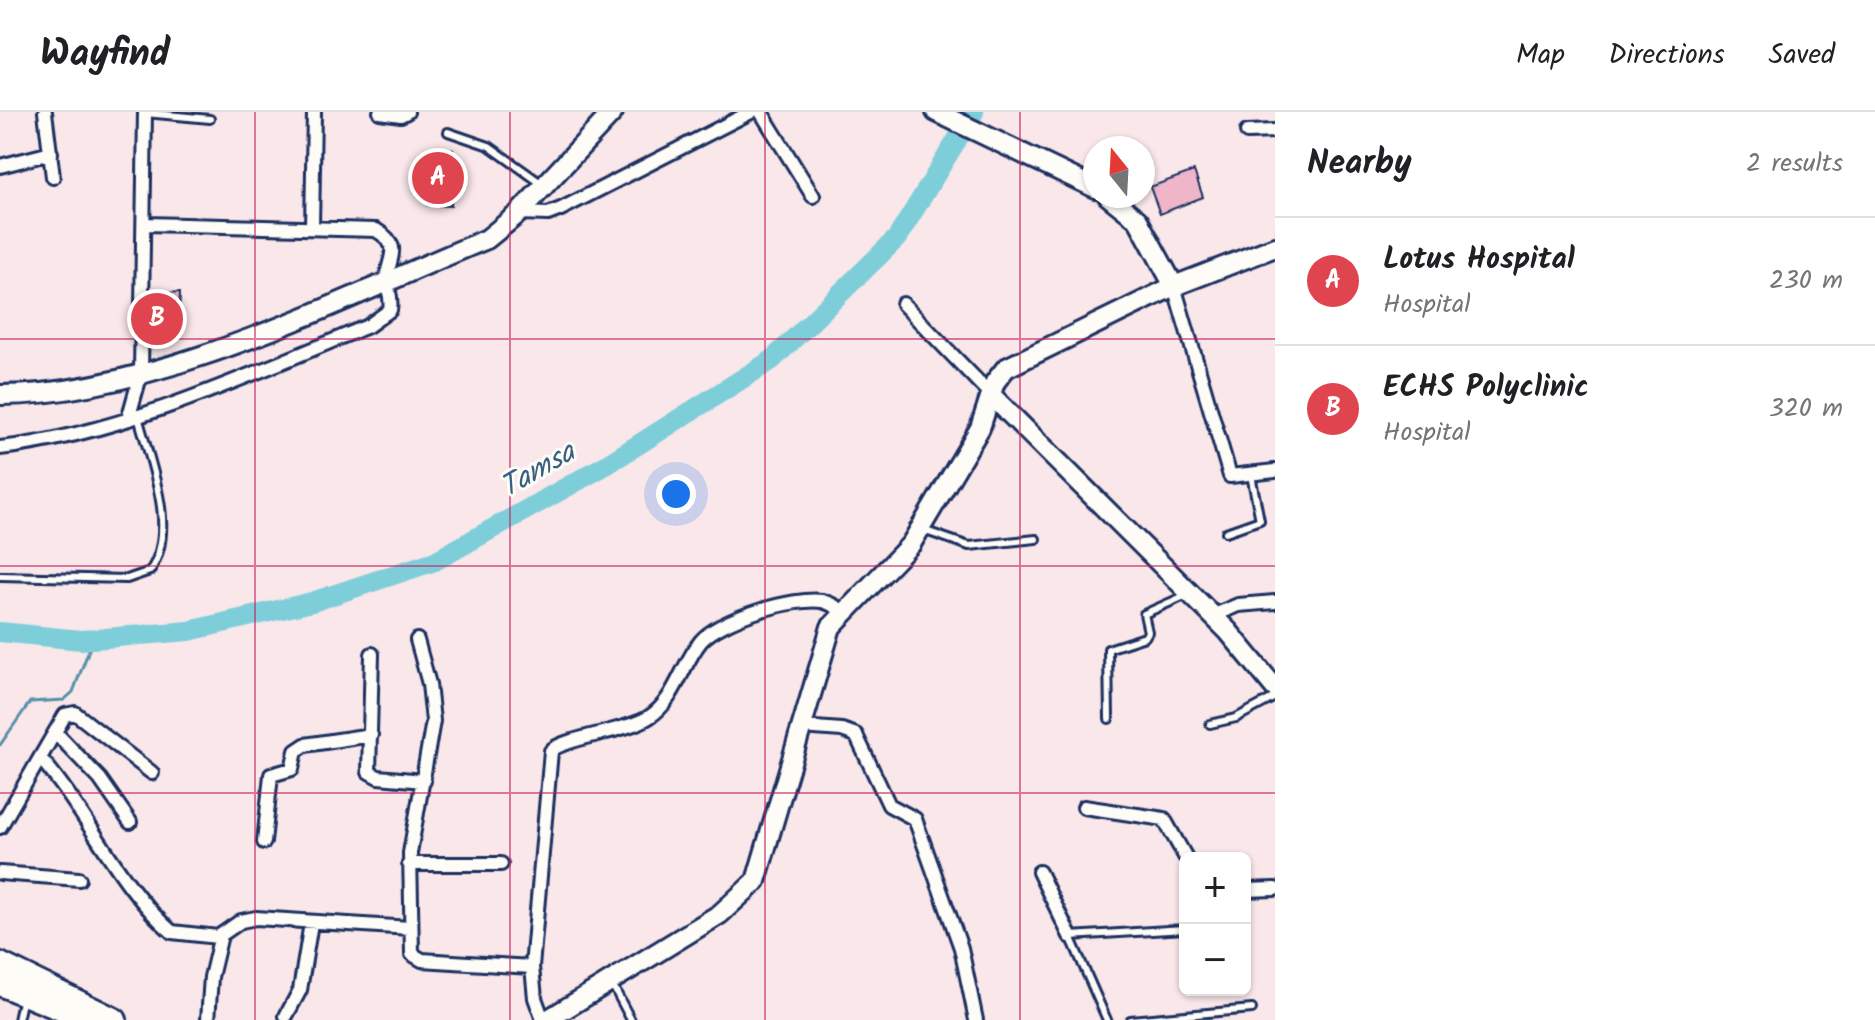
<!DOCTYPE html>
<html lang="en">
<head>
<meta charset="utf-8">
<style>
  body { margin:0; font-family:Kalam,sans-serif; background:#f6f6f6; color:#202124 }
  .controls { position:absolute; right:24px; bottom:24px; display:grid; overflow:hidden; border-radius:12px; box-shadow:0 2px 6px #0004 }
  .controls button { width:72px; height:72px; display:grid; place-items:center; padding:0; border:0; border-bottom:2px solid #e0e0e0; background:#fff; color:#202124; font:40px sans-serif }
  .compass { position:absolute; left:1083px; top:24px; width:72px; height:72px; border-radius:50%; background:#fff; box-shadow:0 2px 6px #0004; rotate:342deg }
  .you { position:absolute; left:676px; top:382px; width:28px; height:28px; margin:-20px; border:6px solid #fff; border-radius:50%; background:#1a73e8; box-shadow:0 0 0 12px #1a73e833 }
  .badge { display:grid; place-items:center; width:52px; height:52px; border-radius:50%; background:#d1495b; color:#fff; font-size:26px; font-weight:700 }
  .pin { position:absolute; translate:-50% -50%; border:4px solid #fff; box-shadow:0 2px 8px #0006 }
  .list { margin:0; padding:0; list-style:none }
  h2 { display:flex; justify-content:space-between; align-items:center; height:104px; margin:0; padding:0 32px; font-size:34px }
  h2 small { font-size:26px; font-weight:400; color:#757577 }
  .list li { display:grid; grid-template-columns:52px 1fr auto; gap:24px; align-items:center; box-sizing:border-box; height:128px; padding:0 32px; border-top:2px solid #e0e0e0 }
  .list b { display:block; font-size:30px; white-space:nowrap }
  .list p { margin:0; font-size:26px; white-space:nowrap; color:#757577 }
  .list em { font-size:26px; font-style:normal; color:#757577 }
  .map { position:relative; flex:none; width:1275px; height:908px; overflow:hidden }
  header { display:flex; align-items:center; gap:48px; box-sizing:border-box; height:112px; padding:0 40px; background:#fff; border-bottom:2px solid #e0e0e0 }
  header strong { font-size:38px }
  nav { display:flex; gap:44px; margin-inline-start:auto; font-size:28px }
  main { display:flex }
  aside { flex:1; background:#fff }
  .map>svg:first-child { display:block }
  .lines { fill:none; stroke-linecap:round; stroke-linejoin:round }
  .stream { stroke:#568ea8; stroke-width:3 }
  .river { stroke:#7eceda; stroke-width:20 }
  .building { fill:#efb6ca; stroke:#1b2f5e; stroke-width:2 }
  .lane-casing { stroke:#1b2f5e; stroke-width:12 }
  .street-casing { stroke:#1b2f5e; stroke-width:18 }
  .secondary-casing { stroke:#1b2f5e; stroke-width:24 }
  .highway-casing { stroke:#1b2f5e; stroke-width:28 }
  .lane { stroke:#fdfcf7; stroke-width:6 }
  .street { stroke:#fdfcf7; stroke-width:12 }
  .secondary { stroke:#fdfcf7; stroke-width:18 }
  .highway { stroke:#fdfcf7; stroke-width:22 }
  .grid { fill:none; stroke:#c2185b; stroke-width:2; stroke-opacity:0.55 }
  .labels { text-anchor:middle; stroke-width:6; stroke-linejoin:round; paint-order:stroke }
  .water-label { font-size:30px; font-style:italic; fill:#395f83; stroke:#fdfcf7 }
</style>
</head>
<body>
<header>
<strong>Wayfind</strong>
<nav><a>Map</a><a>Directions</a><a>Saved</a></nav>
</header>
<main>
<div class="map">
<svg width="1275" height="908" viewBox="0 0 1275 908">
  <rect width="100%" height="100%" fill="#f9e7ea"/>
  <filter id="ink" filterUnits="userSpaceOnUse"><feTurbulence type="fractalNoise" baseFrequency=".0125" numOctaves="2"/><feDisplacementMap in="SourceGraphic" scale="16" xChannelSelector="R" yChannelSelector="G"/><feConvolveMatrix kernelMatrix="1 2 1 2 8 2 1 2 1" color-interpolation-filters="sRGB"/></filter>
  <g filter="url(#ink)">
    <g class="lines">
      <!-- stream -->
      <path class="stream" d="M 0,633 L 30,590 L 64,588 L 73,580 L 93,527"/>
      <!-- river -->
      <path class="river" d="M 0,520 L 81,528 L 189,519 L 312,490 L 435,449 L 606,353 L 772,248 L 897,126 L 974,0"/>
    </g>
    <!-- building -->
    <path class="building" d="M 430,36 L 453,37 L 451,94 L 427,93 Z
      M 1194,59 L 1203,85 L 1160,102 L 1150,75 Z
      M 180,180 L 179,213 L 151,219 L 151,182 Z"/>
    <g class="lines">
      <defs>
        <path id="lane" d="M 145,1 L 210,7
          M 448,20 L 489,34 L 542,72
          M 923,418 L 969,434 L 1036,427
          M 1226,420 L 1260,408 L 1251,363
          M 0,464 L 127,467 L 150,459 C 179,417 149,348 138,304
          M 1109,607 L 1108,537 L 1145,525 L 1148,520 L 1144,502 L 1189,482
          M 1210,612 L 1236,606 L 1275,585
          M 612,872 L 631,908
          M 18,908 L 23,885
          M 1107,908 L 1070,824 L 1185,817
          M 1130,908 L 1252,897"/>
        <path id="street" d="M 45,0 L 53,65
          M 380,0 L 401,3 L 407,0
          M 761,0 L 813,84
          M 1247,20 L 1275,19
          M 0,54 L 51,41
          M 519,101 L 548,102 L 561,97 L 751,0
          M 312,115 L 314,0
          M 1174,174 L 1230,364 L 1275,359
          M 903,192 L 991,283
          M 129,304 L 141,261 L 145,0
          M 0,336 C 119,323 257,260 368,214 L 390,198 C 392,187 389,181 387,171 C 385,148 406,136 376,118 L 145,112
          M 1212,504 L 1238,493 L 1275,490
          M 417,528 L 429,572 L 433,609 L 410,741 L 412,842 L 422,848 L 532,855
          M 372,542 L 369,660 L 378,665 L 424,669
          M 801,615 L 842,618 L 856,623 L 889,693 L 915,707 L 961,836 L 976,908
          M 55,620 L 65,603 L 75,601 L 152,661
          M 41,647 C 86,698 120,776 172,820 L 218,825 L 241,809 L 256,806 L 410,816
          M 1084,695 L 1164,707 L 1186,746
          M 0,715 L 55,620 L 100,667 L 130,710
          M 264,730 L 271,663 L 292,657 L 296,639 L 305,633 L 371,623
          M 409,752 L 501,752
          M 1039,760 L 1070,824
          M 0,761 L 79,767
          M 1245,778 L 1275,777
          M 286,904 L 300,878 L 311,811
          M 208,908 L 211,865 L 221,823
          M 543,908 L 535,886 L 532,855 L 551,639 C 562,626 626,620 649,605 C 675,589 682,552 701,529 C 720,507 793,485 822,489 C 830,491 837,495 844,500"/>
        <path id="secondary" d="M 936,0 L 1095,76
          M 1108,84 L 1138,108 L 1174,174
          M 0,283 C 157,283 343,186 487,127 L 519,101 L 613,0
          M 991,283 L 1228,519 L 1275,576
          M 547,908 L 720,802 L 756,769 L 831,515 L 911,432 L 980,316 L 995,270 L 1006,256 L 1174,174 L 1275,135"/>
        <path id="highway" d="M 0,852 L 115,908
          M 0,872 L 78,904"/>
      </defs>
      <!-- lane casing -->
      <use href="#lane" class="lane-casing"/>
      <!-- street casing -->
      <use href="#street" class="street-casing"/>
      <!-- secondary casing -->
      <use href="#secondary" class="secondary-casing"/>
      <!-- highway casing -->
      <use href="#highway" class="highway-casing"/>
      <!-- lane -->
      <use href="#lane" class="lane"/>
      <!-- street -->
      <use href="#street" class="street"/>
      <!-- secondary -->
      <use href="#secondary" class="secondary"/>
      <!-- highway -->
      <use href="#highway" class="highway"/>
    </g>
  </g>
  <!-- grid -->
  <path class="grid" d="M 255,0 L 255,908M 510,0 L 510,908M 765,0 L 765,908M 1020,0 L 1020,908M 0,227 L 1275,227M 0,454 L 1275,454M 0,681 L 1275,681"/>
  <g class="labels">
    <!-- water labels -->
    <g class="water-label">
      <text transform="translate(537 357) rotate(-30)" y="10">Tamsa</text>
    </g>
  </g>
</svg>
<div class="controls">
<button>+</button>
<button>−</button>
</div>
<svg class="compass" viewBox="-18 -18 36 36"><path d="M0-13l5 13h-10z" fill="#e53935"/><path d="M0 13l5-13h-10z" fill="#757577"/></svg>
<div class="you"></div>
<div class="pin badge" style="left:438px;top:66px;background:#e0444e">A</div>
<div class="pin badge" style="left:157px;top:207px;background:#e0444e">B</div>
</div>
<aside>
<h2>Nearby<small>2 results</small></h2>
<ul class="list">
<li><span class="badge" style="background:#e0444e">A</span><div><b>Lotus Hospital</b><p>Hospital</p></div><em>230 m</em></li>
<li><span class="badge" style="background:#e0444e">B</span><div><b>ECHS Polyclinic</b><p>Hospital</p></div><em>320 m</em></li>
</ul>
</aside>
</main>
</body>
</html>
